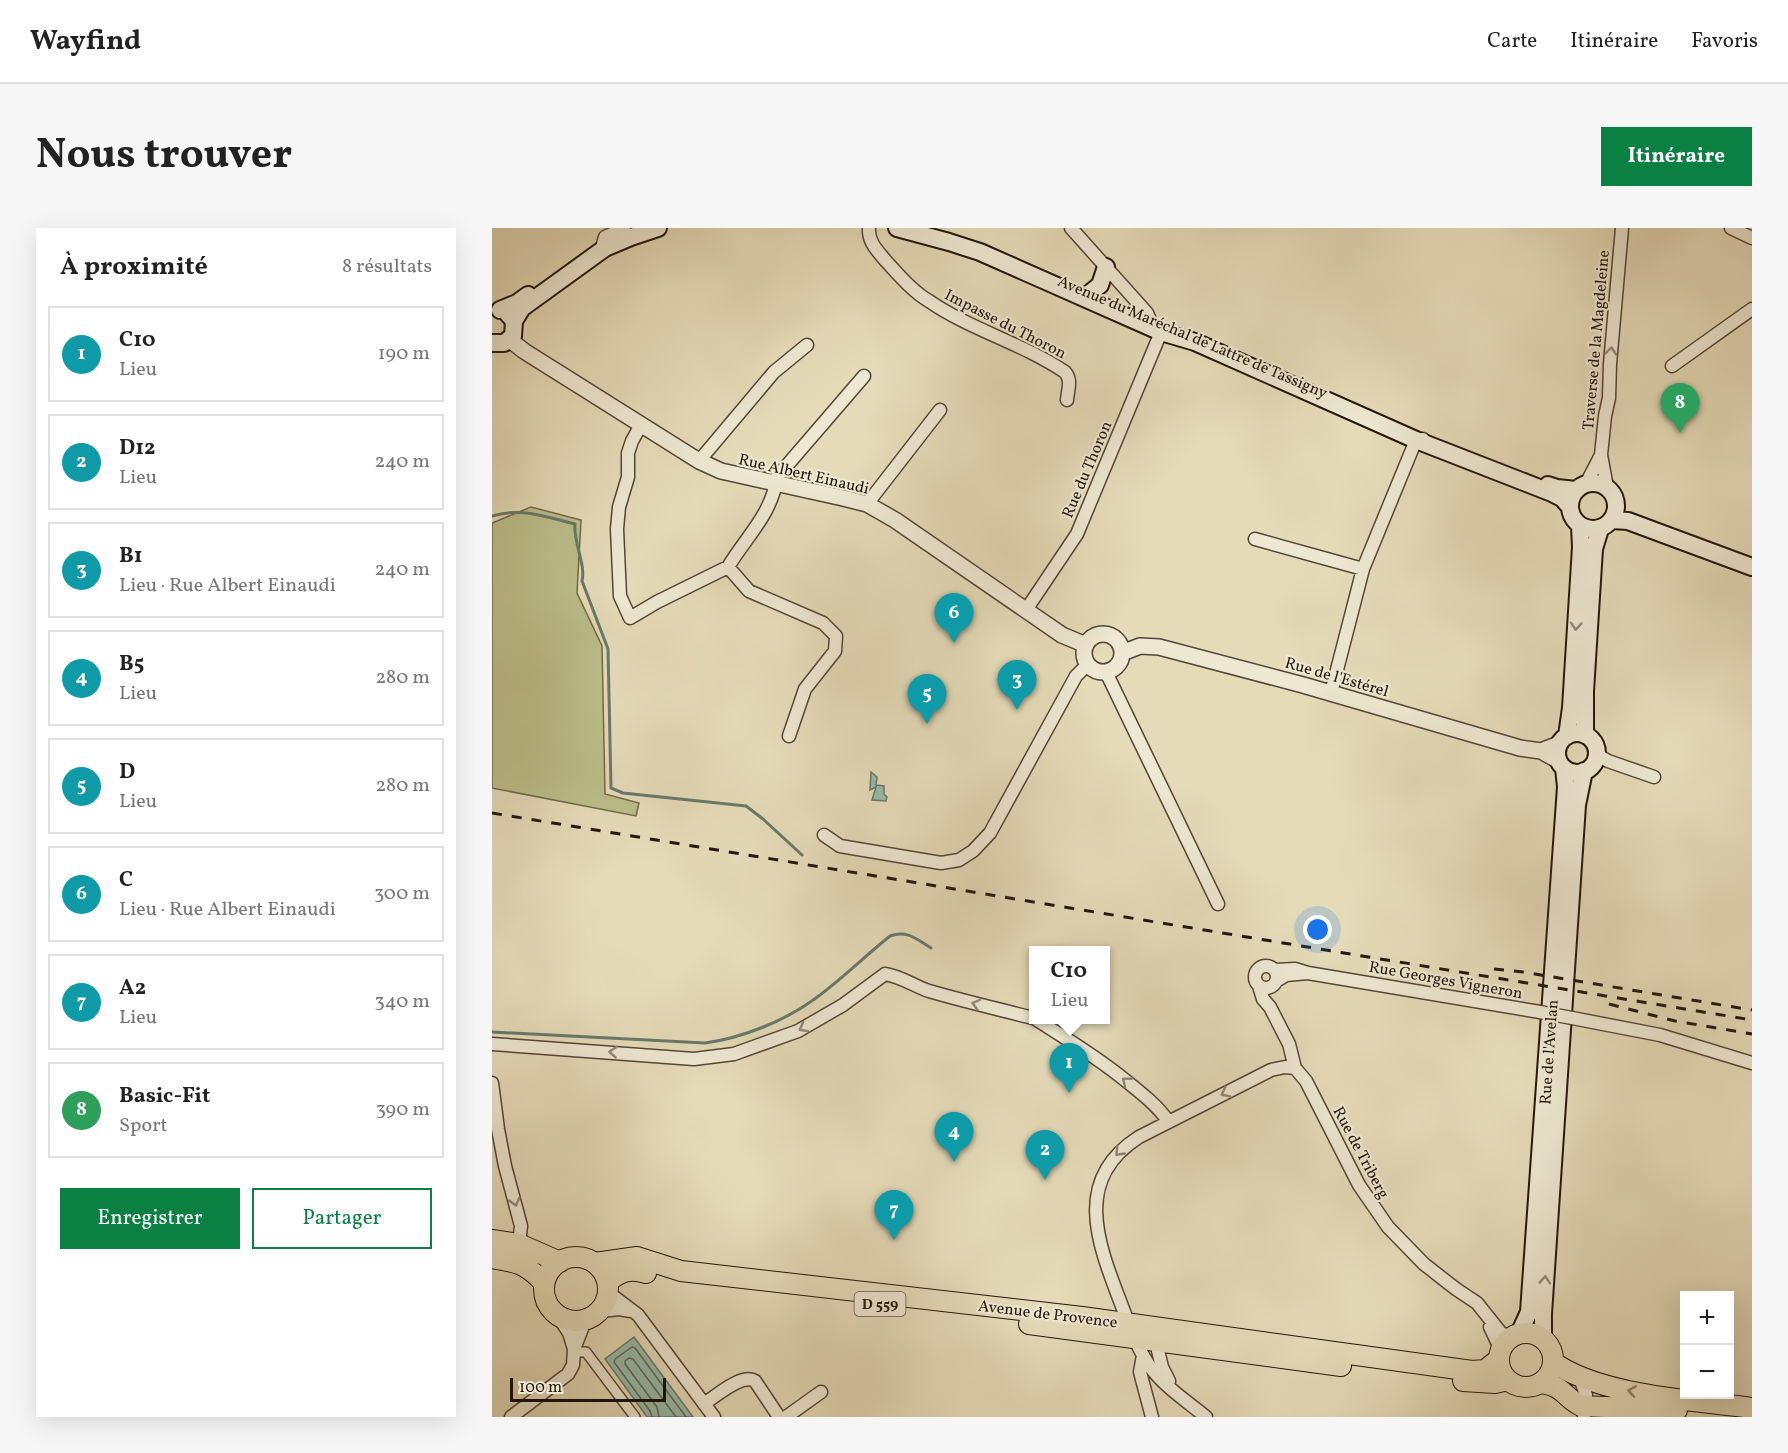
<!DOCTYPE html>
<html lang="fr">
<head>
<meta charset="utf-8">
<style>
  body { margin:0; font-family:Vollkorn,serif; background:#f6f6f6; color:#222 }
  .controls { position:absolute; right:18px; bottom:18px; display:grid; overflow:hidden; border-radius:0px; box-shadow:0 6px 24px #0002 }
  .controls button { width:54px; height:54px; display:grid; place-items:center; padding:0; border:0; border-bottom:2px solid #e0e0e0; background:#fff; color:#222; font:30px sans-serif }
  .scale { position:absolute; left:18px; bottom:15px; width:156px; box-sizing:border-box; padding-left:6px; border:3px solid #23150a; border-top:0; font-size:16px; line-height:21px; white-space:nowrap; color:#23150a; -webkit-text-stroke:4px #eee8d2; paint-order:stroke }
  .you { position:absolute; left:826px; top:702px; width:21px; height:21px; margin:-15px; border:4px solid #fff; border-radius:50%; background:#1a73e8; box-shadow:0 0 0 9px #1a73e833 }
  .badge { display:grid; place-items:center; width:39px; height:39px; border-radius:50%; background:#0b8043; color:#fff; font-size:20px; font-weight:700 }
  .pin { position:absolute; translate:-50% -50px; filter:drop-shadow(0 2px 3px #0008) }
  .pin::after { content:''; position:absolute; top:32px; width:21px; height:18px; background:inherit; clip-path:polygon(0 0,100% 0,50% 100%) }
  .popup { position:absolute; left:537px; top:718px; width:81px; height:78px; box-sizing:border-box; display:grid; place-content:center; border-radius:0px; background:#fff; filter:drop-shadow(0 2px 4px #0005); font-size:20px; white-space:nowrap; color:#767676 }
  .popup b { font-size:22px; color:#222 }
  .popup::after { content:''; position:absolute; left:50%; top:100%; margin-left:-12px; border:12px solid transparent; border-top-color:#fff }
  .list { margin:0; padding:0; list-style:none }
  h2 { display:flex; justify-content:space-between; align-items:center; height:78px; margin:0; padding:0 24px; font-size:26px }
  h2 small { font-size:20px; font-weight:400; color:#767676 }
  .list li { display:grid; grid-template-columns:39px 1fr auto; gap:18px; align-items:center; box-sizing:border-box; height:96px; margin:0 12px 12px; padding:0 12px; border:2px solid #e0e0e0; border-radius:0px }
  .list b { display:block; font-size:22px; white-space:nowrap }
  .list p { margin:0; font-size:20px; white-space:nowrap; color:#767676 }
  .list em { font-size:20px; font-style:normal; color:#767676 }
  .actions { display:flex; gap:12px; padding:18px 24px }
  .actions a { flex:1; padding:14px 0; border:2px solid #0b8043; border-radius:0px; text-align:center; font-size:21px; color:#0b8043 }
  .actions .main { background:#0b8043; color:#fff }
  .map { position:relative; flex:none; width:1260px; height:1189px; overflow:hidden; border-radius:0px }
  header { display:flex; align-items:center; gap:36px; box-sizing:border-box; height:84px; padding:0 30px; background:#fff; border-bottom:2px solid #e0e0e0 }
  header strong { font-size:28px }
  nav { display:flex; gap:33px; margin-inline-start:auto; font-size:21px }
  .intro { display:flex; align-items:center; justify-content:space-between; box-sizing:border-box; height:144px; padding:0 36px }
  h1 { margin:0; font-size:42px }
  .button { padding:15px 27px; border-radius:0px; background:#0b8043; color:#fff; font-size:21px; font-weight:700 }
  main { display:flex; gap:36px; padding:0 36px }
  aside { flex:1; background:#fff; border-radius:0px; box-shadow:0 6px 24px #0002 }
  .map>svg:first-child { display:block }
  .green { fill:#bcbe8a; stroke:#706a4a; stroke-width:1.5 }
  .water { fill:#97bcaa; stroke:#69796a; stroke-width:1.5 }
  .lines { fill:none; stroke-linecap:round; stroke-linejoin:round }
  .shore { stroke:#5d685a; stroke-width:1.5 }
  .stream { stroke:#69796a; stroke-width:3 }
  .pedestrian-casing { stroke:#544636; stroke-width:12 }
  .minor-casing { stroke:#544636; stroke-width:15 }
  .tertiary-casing { stroke:#544636; stroke-width:18 }
  .secondary-casing { stroke:#23150a; stroke-width:20 }
  .primary-casing { stroke:#23150a; stroke-width:22 }
  .pedestrian { stroke:#eee8d2; stroke-width:9 }
  .minor { stroke:#eee8d2; stroke-width:12 }
  .tertiary { stroke:#eee8d2; stroke-width:15 }
  .secondary { stroke:#eee8d2; stroke-width:16 }
  .primary { stroke:#e5dbb9; stroke-width:20 }
  .rail { stroke:#23150a; stroke-width:3; stroke-dasharray:10 10; stroke-linecap:butt }
  .minor-bridge-casing { stroke:#544636; stroke-width:15; stroke-linecap:butt }
  .minor-bridge { stroke:#eee8d2; stroke-width:12 }
  .oneway { stroke:#938978 }
  .oneway2 { stroke:#8e826a }
  .labels { text-anchor:middle; stroke-width:4.5; stroke-linejoin:round; paint-order:stroke }
  .shield { fill:#eee8d2; stroke:#605446; stroke-width:1.5 }
  .shield-label { font-size:15px; font-weight:bold; fill:#23150a }
  .street-label { font-size:16px; fill:#23150a; stroke:#eee8d2 }
</style>
</head>
<body>
<header>
<strong>Wayfind</strong>
<nav><a>Carte</a><a>Itinéraire</a><a>Favoris</a></nav>
</header>
<div class="intro"><h1>Nous trouver</h1><a class="button">Itinéraire</a></div>
<main>
<aside>
<h2>À proximité<small>8 résultats</small></h2>
<ul class="list">
<li><span class="badge" style="background:#0f9aa8">1</span><div><b>C10</b><p>Lieu</p></div><em>190 m</em></li>
<li><span class="badge" style="background:#0f9aa8">2</span><div><b>D12</b><p>Lieu</p></div><em>240 m</em></li>
<li><span class="badge" style="background:#0f9aa8">3</span><div><b>B1</b><p>Lieu · Rue Albert Einaudi</p></div><em>240 m</em></li>
<li><span class="badge" style="background:#0f9aa8">4</span><div><b>B5</b><p>Lieu</p></div><em>280 m</em></li>
<li><span class="badge" style="background:#0f9aa8">5</span><div><b>D</b><p>Lieu</p></div><em>280 m</em></li>
<li><span class="badge" style="background:#0f9aa8">6</span><div><b>C</b><p>Lieu · Rue Albert Einaudi</p></div><em>300 m</em></li>
<li><span class="badge" style="background:#0f9aa8">7</span><div><b>A2</b><p>Lieu</p></div><em>340 m</em></li>
<li><span class="badge" style="background:#2e9e5b">8</span><div><b>Basic-Fit</b><p>Sport</p></div><em>390 m</em></li>
</ul>
<div class="actions"><a class="main">Enregistrer</a><a>Partager</a></div>
</aside>
<div class="map">
<svg width="1260" height="1189" viewBox="0 0 1260 1189">
  <rect width="100%" height="100%" fill="#e5dbb9"/>
  <filter id="stains"><feTurbulence type="fractalNoise" baseFrequency=".00333" numOctaves="4"/><feColorMatrix values="0 0 0 0 .2 0 0 0 0 .09 0 0 0 0 .02 0 0 0 .5 -.17"/></filter>
  <radialGradient id="worn" r=".72"><stop offset=".6" stop-color="#630" stop-opacity="0"/><stop offset="1" stop-color="#630" stop-opacity=".3"/></radialGradient>
  <!-- green -->
  <path class="green" d="M 39,279 L 89,292 L 85,365 L 110,418 L 113,566 L 147,575 L 144,588 L 0,560 L 0,295 Z"/>
  <!-- water -->
  <path class="water" d="M 379,544 L 385,549 L 384,557 L 392,558 L 392,566 L 395,569 L 394,573 L 380,572 L 384,559 L 378,562 Z
    M 142,1109 L 201,1189 L 155,1189 L 113,1131 Z"/>
  <g class="lines">
    <!-- shore -->
    <path class="shore" d="M 160,1189 L 158,1183 L 122,1134 L 123,1131 L 140,1119 L 143,1120 L 194,1189
      M 167,1189 L 165,1179 L 133,1136 L 133,1133 L 137,1130 L 141,1131 L 184,1189"/>
    <!-- stream -->
    <path class="stream" d="M 0,288 C 29,279 54,289 83,296 C 81,314 94,336 90,353 L 116,421 L 119,560 L 131,565 L 254,578 L 271,591 L 310,627
      M 0,804 L 213,815 C 250,810 293,793 324,770 C 350,751 373,728 398,708 C 416,702 424,711 439,720"/>
    <defs>
      <path id="pedestrian" d="M 83,1124 L 94,1124 L 143,1189"/>
      <path id="minor" d="M 377,0 C 376,14 385,22 393,32 C 406,46 420,63 437,73 C 479,102 530,115 573,144 C 580,152 576,161 575,172
        M 579,0 L 655,85 L 658,92
        M 1239,0 L 1260,10
        M 111,16 L 113,9 L 132,0
        M 1180,138 L 1260,81
        M 149,197 L 140,213 L 136,225 L 136,249 L 127,279 L 125,301 L 128,368 L 138,390 L 165,374 L 236,339 L 257,363 L 331,395 L 344,408 L 343,423 L 313,461 L 297,508
        M 207,233 L 282,144 L 315,117
        M 1094,256 L 1109,227
        M 1115,259 L 1109,227 L 1113,188 L 1117,170 L 1118,136 L 1130,0
        M 375,276 L 448,182
        M 763,311 L 871,341
        M 236,339 C 254,309 280,286 285,249 L 372,148
        M 534,382 L 585,306 L 669,104
        M 614,444 L 726,676
        M 839,465 L 871,341 L 924,212 L 931,211
        M 1104,526 L 1116,533 L 1162,549
        M 332,607 L 348,618 L 449,635 L 467,632 L 481,623 L 498,605 L 584,448 L 596,436
        M763 749a11 11 0 1 1 22 0a11 11 0 1 1-22 0Z
        M 783,742 L 803,741 L 816,745 L 794,747 L 784,753
        M 816,745 L 1048,784
        M 767,758 L 771,771 L 778,779 L 797,816 L 803,840 L 814,853 L 867,957 L 896,999 L 932,1036 L 964,1061 L 985,1075 L 1009,1105 L 1019,1109
        M 1080,790 L 1168,807 L 1260,835
        M 545,792 C 575,811 605,829 633,852 C 648,864 665,877 676,893
        M 0,816 L 202,831 L 242,826 L 306,803 L 351,777 L 393,746 C 408,748 422,758 437,763 C 471,773 506,781 541,790
        M 0,855 L 6,901 L 13,938 L 29,998 L 27,1016
        M 117,1065 L 146,1087 L 222,1189
        M 109,1083 L 127,1081 L 139,1083
        M 66,1088 L 77,1105 L 82,1121
        M 998,1099 L 1009,1122
        M 663,1110 L 670,1139 L 677,1153
        M 651,1127 L 648,1144 L 660,1189
        M 1088,1150 L 1094,1167 L 1092,1189
        M 212,1176 C 224,1168 250,1145 263,1153 L 287,1189
        M 19,1189 L 76,1146 L 81,1137 L 82,1121 L 93,1093
        M 294,1189 L 329,1164
        M 714,1189 C 696,1174 673,1159 659,1140 C 644,1119 637,1096 628,1073 C 605,1013 581,951 647,909 L 779,842 L 793,839 L 803,840"/>
      <path id="tertiary" d="M 18,112 L 32,123 L 207,233 L 229,243 L 351,270 L 375,276 L 403,292 L 570,407 L 594,417
        M592 425a19 19 0 1 1 38 0a19 19 0 1 1-38 0Z
        M 630,425 L 648,418 L 667,419 L 811,457 L 1028,520 L 1049,523 L 1067,533
        M 1049,523 L 1067,516"/>
      <path id="secondary" d="M 405,0 L 457,14 L 488,24 L 669,104 L 703,114 L 924,212 L 1060,265 L 1070,270 L 1078,279
        M 598,65 L 608,57 L 614,39
        M 8,82 L 25,75 L 36,67
        M 22,93 L 30,80 L 113,20 L 139,9 L 166,0
        M 0,115 L 12,115 L 21,108 L 22,93 L 15,85
        M1078 278a23 23 0 1 1 46 0a23 23 0 1 1-46 0Z
        M 1056,257 L 1065,260 L 1084,262
        M 1120,292 L 1136,293 L 1260,339
        M1065 525a20 20 0 1 1 40 0a20 20 0 1 1-40 0Z
        M 1093,507 L 1093,463 L 1102,321 L 1108,301
        M 1075,508 L 1079,480 L 1089,319 L 1088,298
        M 1027,1106 L 1037,1084 L 1074,559 L 1072,540
        M 1051,1111 L 1051,1086 L 1085,577 L 1092,543"/>
      <path id="primary" d="M 0,1012 L 27,1016 L 68,1034
        M52 1061a32 32 0 1 1 64 0a32 32 0 1 1-64 0Z
        M 0,1030 C 25,1034 35,1036 52,1055
        M 103,1035 L 145,1029 L 189,1043 L 590,1089 L 980,1143 L 993,1142 L 1007,1131
        M 116,1054 C 128,1043 139,1040 154,1045
        M 537,1096 L 849,1138
        M1007 1132a27 27 0 1 1 54 0a27 27 0 1 1-54 0Z
        M 1061,1134 C 1108,1168 1202,1172 1260,1180
        M 971,1153 L 1003,1155 L 1016,1152
        M 1048,1155 C 1073,1158 1071,1169 1089,1178 L 1185,1182"/>
    </defs>
    <!-- pedestrian casing -->
    <use href="#pedestrian" class="pedestrian-casing"/>
    <!-- minor casing -->
    <use href="#minor" class="minor-casing"/>
    <!-- tertiary casing -->
    <use href="#tertiary" class="tertiary-casing"/>
    <!-- secondary casing -->
    <use href="#secondary" class="secondary-casing"/>
    <!-- primary casing -->
    <use href="#primary" class="primary-casing"/>
    <!-- pedestrian -->
    <use href="#pedestrian" class="pedestrian"/>
    <!-- minor -->
    <use href="#minor" class="minor"/>
    <!-- tertiary -->
    <use href="#tertiary" class="tertiary"/>
    <!-- secondary -->
    <use href="#secondary" class="secondary"/>
    <!-- primary -->
    <use href="#primary" class="primary"/>
    <!-- rail -->
    <path class="rail" d="M 0,585 L 1260,792
      M 1002,741 L 1031,744 L 1260,782
      M 1117,776 L 1183,793 L 1260,806"/>
    <defs>
      <path id="minor-bridge" d="M 1048,784 L 1080,790"/>
    </defs>
    <!-- minor-bridge casing -->
    <use href="#minor-bridge" class="minor-bridge-casing"/>
    <!-- minor-bridge -->
    <use href="#minor-bridge" class="minor-bridge"/>
  </g>
  <!-- one-way arrows -->
  <defs><path id="oneway-chevron" d="M-2-3.5L2.5 0L-2 3.5" fill="none" stroke-width="1.6" stroke-linecap="round" stroke-linejoin="round" transform="scale(1.5)"/></defs>
  <g class="oneway">
    <use href="#oneway-chevron" transform="translate(1119 123) rotate(-85)"/>
    <use href="#oneway-chevron" transform="translate(1084 398) rotate(94)"/>
    <use href="#oneway-chevron" transform="translate(484 776) rotate(-165)"/>
    <use href="#oneway-chevron" transform="translate(311 800) rotate(152)"/>
    <use href="#oneway-chevron" transform="translate(121 824) rotate(-176)"/>
    <use href="#oneway-chevron" transform="translate(634 853) rotate(-141)"/>
    <use href="#oneway-chevron" transform="translate(733 865) rotate(153)"/>
    <use href="#oneway-chevron" transform="translate(627 924) rotate(134)"/>
    <use href="#oneway-chevron" transform="translate(23 974) rotate(75)"/>
    <use href="#oneway-chevron" transform="translate(1053 1052) rotate(-86)"/>
  </g>
  <use class="oneway2" href="#oneway-chevron" transform="translate(1140 1163) rotate(-170)"/>
  <g class="labels">
    <!-- shield labels -->
    <rect class="shield" x="362.5" y="1064" width="51" height="24" rx="4.5"/>
    <g class="shield-label">
      <text x="388" y="1081">D 559</text>
    </g>
    <!-- street labels -->
    <g class="street-label">
      <text transform="translate(514 95) rotate(27)" y="6">Impasse du Thoron</text>
      <text transform="translate(701 108) rotate(23)" y="6">Avenue du Maréchal de Lattre de Tassigny</text>
      <text transform="translate(1103 112) rotate(-85)" y="6">Traverse de la Magdeleine</text>
      <text transform="translate(594 241) rotate(-67)" y="6">Rue du Thoron</text>
      <text transform="translate(312 245) rotate(13)" y="6">Rue Albert Einaudi</text>
      <text transform="translate(845 448) rotate(16)" y="6">Rue de l'Estérel</text>
      <text transform="translate(954 751) rotate(10)" y="6">Rue Georges Vigneron</text>
      <text transform="translate(1056 824) rotate(-86)" y="6">Rue de l'Avelan</text>
      <text transform="translate(870 924) rotate(62)" y="6">Rue de Triberg</text>
      <text transform="translate(556 1085) rotate(7)" y="6">Avenue de Provence</text>
    </g>
  </g>
  <rect width="100%" height="100%" filter="url(#stains)"/>
  <rect width="100%" height="100%" fill="url(#worn)"/>
</svg>
<div class="controls">
<button>+</button>
<button>−</button>
</div>
<div class="scale">100 m</div>
<div class="you"></div>
<div class="pin badge" style="left:577px;top:865px;background:#0f9aa8">1</div>
<div class="popup"><b>C10</b>Lieu</div>
<div class="pin badge" style="left:553px;top:952px;background:#0f9aa8">2</div>
<div class="pin badge" style="left:525px;top:482px;background:#0f9aa8">3</div>
<div class="pin badge" style="left:462px;top:934px;background:#0f9aa8">4</div>
<div class="pin badge" style="left:435px;top:496px;background:#0f9aa8">5</div>
<div class="pin badge" style="left:462px;top:415px;background:#0f9aa8">6</div>
<div class="pin badge" style="left:402px;top:1012px;background:#0f9aa8">7</div>
<div class="pin badge" style="left:1188px;top:205px;background:#2e9e5b">8</div>
</div>
</main>
</body>
</html>
